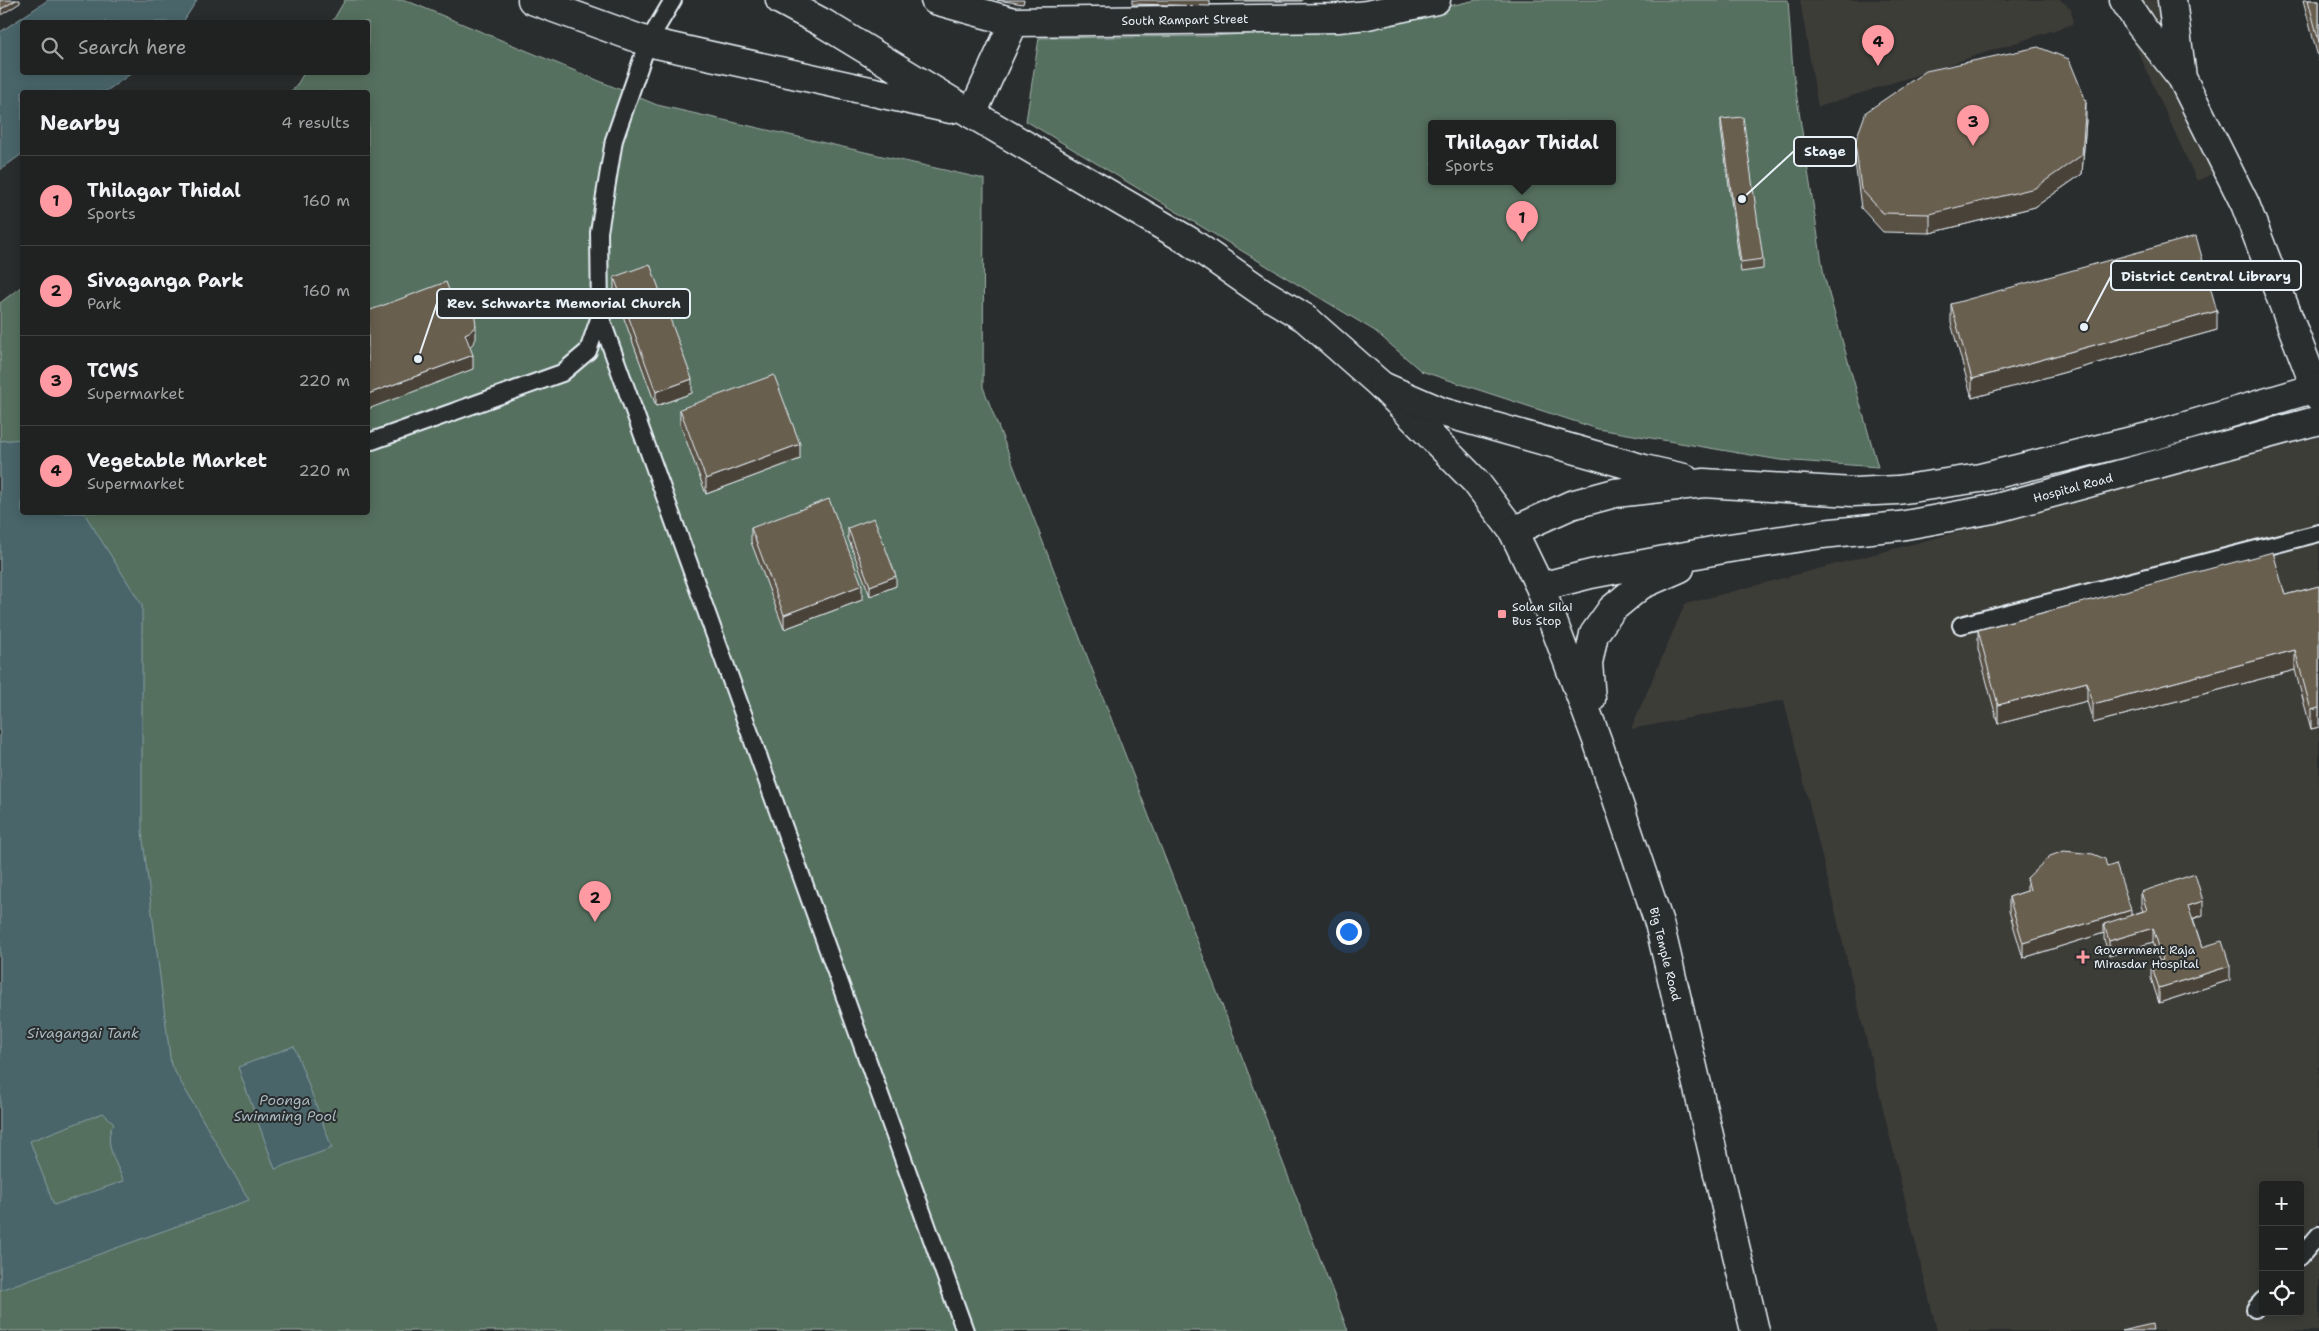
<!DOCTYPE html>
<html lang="en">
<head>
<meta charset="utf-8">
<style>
  body { margin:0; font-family:"Shantell Sans",sans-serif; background:#2d2f2f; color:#f1f3f6 }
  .controls { position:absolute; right:15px; bottom:15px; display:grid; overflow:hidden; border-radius:5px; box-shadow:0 2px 12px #0003 }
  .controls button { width:45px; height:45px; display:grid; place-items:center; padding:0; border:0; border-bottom:1px solid #3d3f40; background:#202222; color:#f1f3f6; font:25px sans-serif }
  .you { position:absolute; left:1348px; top:931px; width:18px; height:18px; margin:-12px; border:4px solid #fff; border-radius:50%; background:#1a73e8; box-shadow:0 0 0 8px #1a73e833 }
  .badge { display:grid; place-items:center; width:32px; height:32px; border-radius:50%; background:#ff9aa2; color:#111; font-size:16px; font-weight:700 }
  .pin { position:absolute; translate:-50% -41px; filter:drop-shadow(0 1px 2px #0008) }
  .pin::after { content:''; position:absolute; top:26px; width:18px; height:15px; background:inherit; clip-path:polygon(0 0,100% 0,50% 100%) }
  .popup { position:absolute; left:1428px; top:120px; width:188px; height:65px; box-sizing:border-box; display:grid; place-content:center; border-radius:5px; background:#202222; filter:drop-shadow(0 1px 4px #0005); font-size:16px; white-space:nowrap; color:#a2a4a5 }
  .popup b { font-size:19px; color:#f1f3f6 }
  .popup::after { content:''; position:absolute; left:50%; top:100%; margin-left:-10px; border:10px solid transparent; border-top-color:#202222 }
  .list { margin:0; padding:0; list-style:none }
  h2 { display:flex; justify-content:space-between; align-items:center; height:65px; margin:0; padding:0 20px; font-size:21px }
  h2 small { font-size:16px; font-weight:400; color:#a2a4a5 }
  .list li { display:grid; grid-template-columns:32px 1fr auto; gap:15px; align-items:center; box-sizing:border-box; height:90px; padding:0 20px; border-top:1px solid #3d3f40 }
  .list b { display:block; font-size:19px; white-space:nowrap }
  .list p { margin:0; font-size:16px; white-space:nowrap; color:#a2a4a5 }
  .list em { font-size:16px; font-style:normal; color:#a2a4a5 }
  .icon { flex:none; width:28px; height:28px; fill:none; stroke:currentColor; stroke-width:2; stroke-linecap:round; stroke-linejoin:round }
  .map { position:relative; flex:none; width:2319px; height:1331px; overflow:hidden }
  .search { position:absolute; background:#202222; box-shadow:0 2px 12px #0003; left:20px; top:20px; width:350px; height:55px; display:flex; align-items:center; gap:12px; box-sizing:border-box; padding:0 18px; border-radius:5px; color:#a2a4a5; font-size:19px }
  .panel { position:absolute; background:#202222; box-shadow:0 2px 12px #0003; left:20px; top:90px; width:350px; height:425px; border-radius:5px }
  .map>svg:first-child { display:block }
  .built { fill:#3d3c38; fill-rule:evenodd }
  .green { fill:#56705e; stroke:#9fb0ab; fill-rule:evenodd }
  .water { fill:#48656b; stroke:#889da3; fill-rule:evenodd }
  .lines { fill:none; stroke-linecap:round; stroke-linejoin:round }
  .service-casing { stroke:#e8f1f8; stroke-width:20 }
  .tertiary-casing { stroke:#e8f1f8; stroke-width:31 }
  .secondary-casing { stroke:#e8f1f8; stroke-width:31 }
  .primary-casing { stroke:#e8f1f8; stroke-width:31 }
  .service { stroke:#2a2d2e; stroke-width:16 }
  .tertiary { stroke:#2a2d2e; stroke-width:28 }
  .secondary { stroke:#2a2d2e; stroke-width:28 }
  .primary { stroke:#2a2d2e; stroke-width:28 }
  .wall { fill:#5a5145; stroke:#e8f1f8 }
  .shaded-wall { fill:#4a4238; stroke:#e8f1f8 }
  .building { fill:#695e50; stroke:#e8f1f8 }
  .poi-dot { fill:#ff9aa2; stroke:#2a2d2e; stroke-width:2 }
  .labels { text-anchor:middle; stroke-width:4; stroke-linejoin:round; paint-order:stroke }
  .street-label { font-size:12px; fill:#e8f1f8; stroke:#2a2d2e }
  .poi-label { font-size:12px; fill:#e8f1f8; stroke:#2a2d2e; text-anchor:start }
  .water-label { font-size:14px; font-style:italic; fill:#a8b9c0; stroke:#2a2d2e }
  .leader { fill:none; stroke:#e8f1f8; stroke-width:2 }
  .callout-dot { fill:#e8f1f8; stroke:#2a2d2e; stroke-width:2 }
  .callout { fill:#2a2d2e; stroke:#e8f1f8; stroke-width:2 }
  .callout-label { font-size:14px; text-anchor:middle; font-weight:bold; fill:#e8f1f8 }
</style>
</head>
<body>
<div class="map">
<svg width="2319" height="1331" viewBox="0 0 2319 1331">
  <rect width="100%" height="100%" fill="#2a2d2e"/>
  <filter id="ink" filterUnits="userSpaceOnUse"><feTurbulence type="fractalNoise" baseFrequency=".02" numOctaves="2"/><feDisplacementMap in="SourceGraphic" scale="10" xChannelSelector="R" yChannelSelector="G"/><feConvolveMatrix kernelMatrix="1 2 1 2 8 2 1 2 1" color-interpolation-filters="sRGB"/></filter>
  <g filter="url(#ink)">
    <!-- built -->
    <path class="built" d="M 1800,0 L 2060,0 L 2071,8 L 2073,24 L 1818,107 Z
      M 2107,0 L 2169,0 L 2176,29 L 2233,164 L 2197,181 L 2130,34 Z
      M 2319,437 L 2319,1331 L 1937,1331 L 1784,700 L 1631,729 L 1685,604 ZM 2263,1185 L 2300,1185 L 2300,1312 L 2263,1312 Z"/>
    <!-- green -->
    <path class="green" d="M 345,0 L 405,0 L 657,105 L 984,179 L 983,387 L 1348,1331 L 0,1331 L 0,303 L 22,286 L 22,512 L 368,512 L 368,92 L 289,92 L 295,88 L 304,73 L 368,72 L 368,22 L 332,22 Z
      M 1476,0 L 1788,0 L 1793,72 L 1824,276 L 1878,467 L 1780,460 L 1598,429 L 1421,371 L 1375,331 L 1026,121 L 1039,38 L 1213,36 L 1358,27 ZM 1432,123 L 1612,123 L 1612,181 L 1432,181 Z"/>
    <!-- water -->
    <path class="water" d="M 48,0 L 197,0 L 183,22 L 22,22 L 22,72 L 132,73 L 105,92 L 22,92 L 22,154 L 0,170 L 0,32 Z
      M 22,439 L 22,512 L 84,513 L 142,605 L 142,832 L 171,1065 L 249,1200 L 0,1290 L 0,441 ZM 103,1113 L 114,1123 C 102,1141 116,1163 124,1181 L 54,1205 L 30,1141 Z
      M 294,1046 L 332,1148 L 275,1169 L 238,1067 Z"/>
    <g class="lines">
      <defs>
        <path id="service" d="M 673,0 L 648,42 L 614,140 L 599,232 L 600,316 L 965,1331
          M 372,441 L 562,373 L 588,351 L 600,316
          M 1961,625 L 2319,533
          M 2300,1257 L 2319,1235
          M 2255,1309 L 2263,1300"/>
        <path id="tertiary" d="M 935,0 L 1014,22 L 1338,18 L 1367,15 L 1436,0
          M 2124,0 L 2141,26 L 2182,78 L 2245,204 L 2319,397
          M 2172,0 L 2182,78
          M 972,114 L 1014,22"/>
        <path id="secondary" d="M 532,0 L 648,42 L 951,109
          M 780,0 L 823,23 L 972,114 L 1189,241 L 1262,292 L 1305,318 L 1382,386 L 1476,482 L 1513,531"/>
        <path id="primary" d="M 1382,386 L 1442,412 L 1644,469 L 1684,478
          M 1540,587 L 1591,574 L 1723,549 L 1822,534 L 1900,526 L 1993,509 L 2319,420
          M 1591,699 L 1588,663 L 1594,634 L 1612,609 L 1641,585 L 1680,568
          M 1755,1331 L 1659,923 L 1597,740 L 1540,587 L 1513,531 L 1571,505 L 1615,493 L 1704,483 L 1853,492 L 1898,490 L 1980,478 L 2152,436 L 2319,387"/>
      </defs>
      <!-- service casing -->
      <use href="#service" class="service-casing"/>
      <!-- tertiary casing -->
      <use href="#tertiary" class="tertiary-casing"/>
      <!-- secondary casing -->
      <use href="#secondary" class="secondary-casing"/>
      <!-- primary casing -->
      <use href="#primary" class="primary-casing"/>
      <!-- service -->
      <use href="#service" class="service"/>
      <!-- tertiary -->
      <use href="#tertiary" class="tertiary"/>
      <!-- secondary -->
      <use href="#secondary" class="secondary"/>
      <!-- primary -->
      <use href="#primary" class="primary"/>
    </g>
    <!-- wall -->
    <path class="wall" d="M 997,0 L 1024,0 L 1023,4 Z
      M 1132,0 L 1210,0 L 1210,6 L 1132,4 Z
      M 1235,0 L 1302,0 L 1302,1 L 1235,1 Z
      M 2303,0 L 2319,0 L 2319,61 Z
      M 1721,119 L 1763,259 L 1763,269 L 1741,272 L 1721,129 Z
      M 2086,120 L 2082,174 L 2035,207 L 1930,233 L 1883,232 L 1861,208 L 1855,162 L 1855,142 Z
      M 614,277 L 692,393 L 656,406 L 614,291 Z
      M 1951,304 L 2217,330 L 1972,398 L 1951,323 Z
      M 680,409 L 800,459 L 706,494 L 680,424 Z
      M 751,528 L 862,600 L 784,629 L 751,542 Z
      M 848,528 L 896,586 L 870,596 L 848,538 Z
      M 2319,586 L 2319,727 L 2311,729 L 2295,670 L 2093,723 L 2087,701 L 1998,724 L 1978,649 L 1978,630 L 2285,595 Z
      M 2107,867 L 2131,915 L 2143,911 L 2141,906 L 2141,892 L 2203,915 L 2193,919 L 2202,947 L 2230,980 L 2159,1003 L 2151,978 L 2151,964 L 2159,961 L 2153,942 L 2109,956 L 2104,939 L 2104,933 L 2023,958 L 2009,911 L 2009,897 L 2027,891 L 2027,878 Z"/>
    <!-- shaded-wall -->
    <path class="shaded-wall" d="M 16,0 L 20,0 L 20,3 L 1,15 L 1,9 Z
      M 2086,101 L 2086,120 L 2082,174 L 2035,207 L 1930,233 L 1930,214 Z
      M 2217,311 L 2217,330 L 1972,398 L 1972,379 Z
      M 476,325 L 476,339 L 471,346 L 465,349 L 465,334 Z
      M 473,355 L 473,369 L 368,409 L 368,394 Z
      M 692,379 L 692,393 L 656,406 L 656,392 Z
      M 800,444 L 800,459 L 706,494 L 706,479 Z
      M 896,576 L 896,586 L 870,596 L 870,586 Z
      M 862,585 L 862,600 L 784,629 L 784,615 Z
      M 2295,650 L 2295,670 L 2093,723 L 2093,704 Z
      M 2087,682 L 2087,701 L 1998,724 L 1998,705 Z
      M 2319,708 L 2319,727 L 2311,729 L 2311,710 Z
      M 2203,901 L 2203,915 L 2188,920 L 2188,906 Z
      M 2131,910 L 2131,925 L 2104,924 L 2104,933 L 2023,958 L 2023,943 Z
      M 2153,928 L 2153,942 L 2109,956 L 2109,941 Z
      M 2230,966 L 2230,980 L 2159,1003 L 2159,988 Z"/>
    <!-- building -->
    <path class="building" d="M 0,0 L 16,0 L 1,9 Z
      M 2308,0 L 2319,0 L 2319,42 Z
      M 2038,47 L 2069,59 L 2086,101 L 2082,155 L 2035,188 L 1930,214 L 1883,213 L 1861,189 L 1855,142 L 1866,112 L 1926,71 Z
      M 1743,117 L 1763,259 L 1741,262 L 1721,119 Z
      M 2196,236 L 2217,311 L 1972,379 L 1951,304 Z
      M 650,264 L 692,379 L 656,392 L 614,277 Z
      M 446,282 L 454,304 L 467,304 L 474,311 L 476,325 L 471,331 L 465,334 L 473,355 L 368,394 L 368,311 Z
      M 774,375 L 800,444 L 706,479 L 680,409 Z
      M 829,499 L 862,585 L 784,615 L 751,528 Z
      M 874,518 L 896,576 L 870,586 L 848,528 Z
      M 2273,552 L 2285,595 L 2319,586 L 2319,708 L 2311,710 L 2295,650 L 2093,704 L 2087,682 L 1998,705 L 1978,630 Z
      M 2064,851 L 2093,854 L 2105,859 L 2107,867 L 2116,864 L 2131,910 L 2023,943 L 2009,897 L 2030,890 L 2027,878 L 2050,856 Z
      M 2195,874 L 2203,901 L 2188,906 L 2202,947 L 2222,941 L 2230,966 L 2159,988 L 2151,964 L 2163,960 L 2153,928 L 2109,941 L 2104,924 L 2147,910 L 2141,892 Z
      M 2152,1324 L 2153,1331 L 2121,1331 Z"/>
  </g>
  <!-- markers -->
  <g class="poi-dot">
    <rect x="1497" y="609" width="10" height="10" rx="2.5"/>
    <path d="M2080.5 949.5h5v5h5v5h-5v5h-5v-5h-5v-5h5z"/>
  </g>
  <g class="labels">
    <!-- street labels -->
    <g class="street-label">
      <text transform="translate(1185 20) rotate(-1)" y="4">South Rampart Street</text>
      <text transform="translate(2073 488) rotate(-15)" y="4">Hospital Road</text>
      <text transform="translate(1665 954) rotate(76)" y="4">Big Temple Road</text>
    </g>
    <!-- poi labels -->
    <g class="poi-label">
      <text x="1512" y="611">Solan Silai<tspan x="1512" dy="14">Bus Stop</tspan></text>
      <text x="2094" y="954">Government Raja<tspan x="2094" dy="14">Mirasdar Hospital</tspan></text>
    </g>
    <!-- water labels -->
    <g class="water-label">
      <text x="83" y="1038">Sivagangai Tank</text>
      <text x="285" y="1105">Poonga<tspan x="285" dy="16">Swimming Pool</tspan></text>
    </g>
  </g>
  <!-- callouts -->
  <path class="leader" d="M1742 199L1794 151M2084 327L2111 276M418 359L437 303"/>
  <g class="callout-dot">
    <circle cx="1742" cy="199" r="5"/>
    <circle cx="2084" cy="327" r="5"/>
    <circle cx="418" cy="359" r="5"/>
  </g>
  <g class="callout">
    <rect x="1794" y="137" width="62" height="29" rx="5"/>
    <rect x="2111" y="261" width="190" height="29" rx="5"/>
    <rect x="437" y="289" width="253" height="29" rx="5"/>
  </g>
  <g class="callout-label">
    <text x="1825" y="156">Stage</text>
    <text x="2206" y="281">District Central Library</text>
    <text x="564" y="308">Rev. Schwartz Memorial Church</text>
  </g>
</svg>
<div class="controls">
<button>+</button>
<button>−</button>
<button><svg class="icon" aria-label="locate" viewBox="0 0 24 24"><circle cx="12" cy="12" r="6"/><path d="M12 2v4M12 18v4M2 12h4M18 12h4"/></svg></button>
</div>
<div class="you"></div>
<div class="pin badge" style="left:1522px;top:242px">1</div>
<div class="popup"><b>Thilagar Thidal</b>Sports</div>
<div class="pin badge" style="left:595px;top:922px">2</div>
<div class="pin badge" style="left:1973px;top:146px">3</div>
<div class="pin badge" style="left:1878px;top:66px">4</div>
<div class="search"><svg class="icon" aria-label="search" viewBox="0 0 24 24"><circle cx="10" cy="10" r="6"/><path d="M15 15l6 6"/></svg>Search here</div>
<section class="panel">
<h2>Nearby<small>4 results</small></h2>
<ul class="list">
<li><span class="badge">1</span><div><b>Thilagar Thidal</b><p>Sports</p></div><em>160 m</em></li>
<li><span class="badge">2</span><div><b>Sivaganga Park</b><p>Park</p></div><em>160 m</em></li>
<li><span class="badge">3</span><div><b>TCWS</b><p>Supermarket</p></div><em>220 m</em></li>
<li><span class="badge">4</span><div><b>Vegetable Market</b><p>Supermarket</p></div><em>220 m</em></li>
</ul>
</section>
</div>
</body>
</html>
